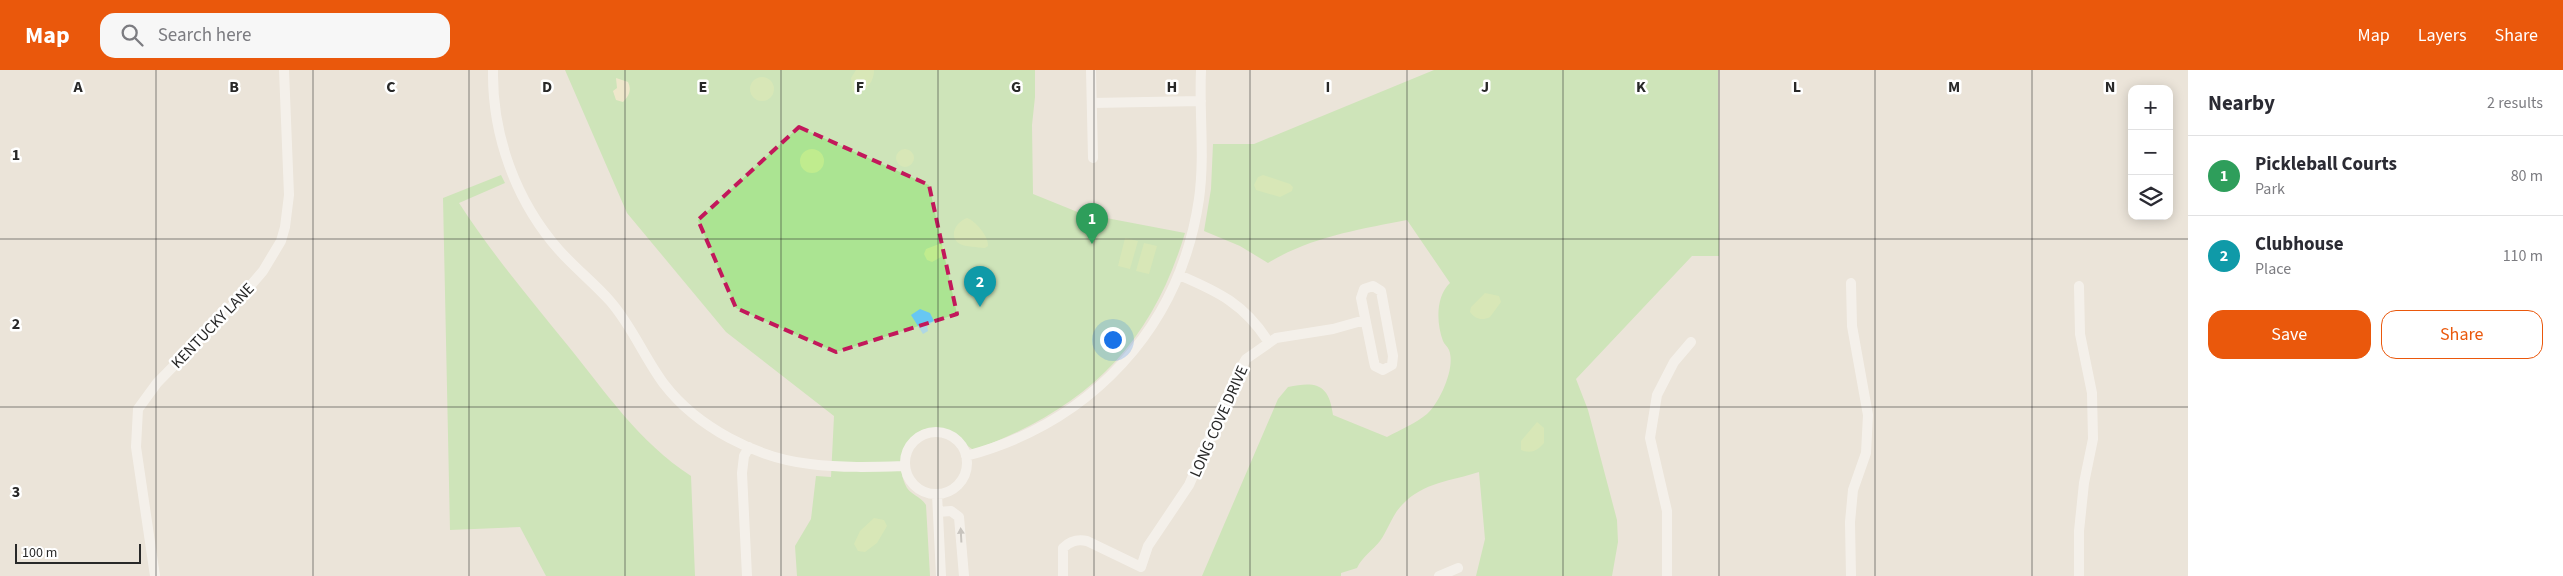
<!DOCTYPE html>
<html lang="en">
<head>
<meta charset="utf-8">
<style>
  body { margin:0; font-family:"Source Sans 3",sans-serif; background:#f7f7f7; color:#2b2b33 }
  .controls { position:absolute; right:15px; top:15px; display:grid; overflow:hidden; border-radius:10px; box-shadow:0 2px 12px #0003 }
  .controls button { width:45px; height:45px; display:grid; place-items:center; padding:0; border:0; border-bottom:1px solid #e1e1e2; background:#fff; color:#2b2b33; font:25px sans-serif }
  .scale { position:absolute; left:15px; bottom:12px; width:126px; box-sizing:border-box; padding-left:5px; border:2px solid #282828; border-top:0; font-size:14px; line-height:18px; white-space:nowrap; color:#282828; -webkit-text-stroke:4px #fff; paint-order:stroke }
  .you { position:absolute; left:1112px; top:269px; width:18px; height:18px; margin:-12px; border:4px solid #fff; border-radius:50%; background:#1a73e8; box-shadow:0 0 0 8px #1a73e833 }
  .badge { display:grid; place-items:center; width:32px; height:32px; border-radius:50%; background:#ea580c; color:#fff; font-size:16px; font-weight:700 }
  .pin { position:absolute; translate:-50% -41px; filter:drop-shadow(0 1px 2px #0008) }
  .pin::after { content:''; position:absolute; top:26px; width:18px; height:15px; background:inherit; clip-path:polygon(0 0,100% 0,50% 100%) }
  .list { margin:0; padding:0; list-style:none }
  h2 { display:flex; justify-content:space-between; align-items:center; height:65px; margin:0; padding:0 20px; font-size:21px }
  h2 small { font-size:16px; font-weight:400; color:#7c7c81 }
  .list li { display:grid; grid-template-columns:32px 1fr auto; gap:15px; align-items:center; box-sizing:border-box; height:80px; padding:0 20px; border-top:1px solid #e1e1e2 }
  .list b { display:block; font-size:19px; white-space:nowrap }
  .list p { margin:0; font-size:16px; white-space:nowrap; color:#7c7c81 }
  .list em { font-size:16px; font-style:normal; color:#7c7c81 }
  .actions { display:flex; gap:10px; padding:15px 20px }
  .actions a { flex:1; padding:11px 0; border:1px solid #ea580c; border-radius:15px; text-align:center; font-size:18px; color:#ea580c }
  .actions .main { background:#ea580c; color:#fff }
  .icon { flex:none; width:28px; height:28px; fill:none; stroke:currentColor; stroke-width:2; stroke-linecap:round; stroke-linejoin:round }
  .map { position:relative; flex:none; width:2188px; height:506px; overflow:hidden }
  header { display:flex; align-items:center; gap:30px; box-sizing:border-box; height:70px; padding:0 25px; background:#ea580c; color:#fff }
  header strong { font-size:24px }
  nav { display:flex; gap:28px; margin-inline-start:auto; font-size:18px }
  .search { width:350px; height:45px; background:#f7f7f7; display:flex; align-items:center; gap:12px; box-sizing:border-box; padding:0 18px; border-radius:15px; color:#7c7c81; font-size:19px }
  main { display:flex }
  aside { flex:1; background:#fff }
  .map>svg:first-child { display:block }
  .green { fill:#abe492 }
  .sand { fill:#f2ecba }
  .pitch { fill:#c0ec8e }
  .water { fill:#67c7f2 }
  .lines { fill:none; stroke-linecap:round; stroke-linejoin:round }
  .street { stroke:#fff; stroke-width:10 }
  .oneway { fill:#9e9e9e }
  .marked { fill:none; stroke:#c2185b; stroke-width:4; stroke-dasharray:10 6; stroke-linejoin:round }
  .grid { fill:none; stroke:#282828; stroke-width:1; stroke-opacity:0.55 }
  .labels { text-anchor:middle; stroke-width:5; stroke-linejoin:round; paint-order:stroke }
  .street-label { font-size:16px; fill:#282828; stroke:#fff }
  .grid-label { font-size:16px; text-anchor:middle; font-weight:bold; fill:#282828; stroke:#fff; stroke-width:5; stroke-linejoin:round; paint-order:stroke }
</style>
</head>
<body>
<header>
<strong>Map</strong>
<div class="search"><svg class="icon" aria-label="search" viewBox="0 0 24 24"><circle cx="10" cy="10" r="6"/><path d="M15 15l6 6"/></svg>Search here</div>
<nav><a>Map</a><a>Layers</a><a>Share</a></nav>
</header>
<main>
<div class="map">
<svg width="2188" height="506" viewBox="0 0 2188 506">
  <rect width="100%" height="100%" fill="#ebe4d9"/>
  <!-- green -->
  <path class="green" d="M 565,0 L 1035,0 L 1035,27 L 1032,55 L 1033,124 L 1080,143 L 1185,163 C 1151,276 1086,338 977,379 L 972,379 C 961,372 957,362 944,359 C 911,351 893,387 905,414 C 909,425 921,426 926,435 L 930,506 L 797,506 L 795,476 L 811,449 L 816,406 L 831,407 L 834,346 L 726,262 L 627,143 Z
    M 1434,0 L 1718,0 L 1719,186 L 1692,186 L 1576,309 L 1588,340 L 1617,450 L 1618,472 L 1612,506 L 1476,506 L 1485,469 L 1479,402 C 1452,411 1423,412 1402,435 C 1392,445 1388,460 1380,471 C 1373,480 1362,487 1357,498 L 1341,503 L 1341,506 L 1202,506 L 1278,329 L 1288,317 C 1316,311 1329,314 1333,345 L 1387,367 C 1400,360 1416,353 1427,344 C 1440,332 1456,297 1449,280 C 1448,277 1444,274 1443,271 C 1436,252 1436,226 1450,213 L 1407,150 C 1361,159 1310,167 1268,193 L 1240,176 L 1204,161 L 1211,119 L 1213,74 L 1254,74 Z
    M 501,105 L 505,113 L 459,133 C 492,184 531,230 569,277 C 608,325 638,371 691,406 L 695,506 L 546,506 L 520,457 L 450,460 L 443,128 Z"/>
  <!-- sand -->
  <path class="sand" d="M 616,8 L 628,12 C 632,20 629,26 623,32 L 616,30 L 613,21 L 617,18 Z"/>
  <!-- pitch -->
  <path class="pitch" d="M 856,0 L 874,0 C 874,12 867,20 856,23 L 852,20 L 851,8 Z
    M750 19a12 12 0 1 1 24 0a12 12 0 1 1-24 0Z
    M896 88a9 9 0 1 1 18 0a9 9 0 1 1-18 0Z
    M800 91a12 12 0 1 1 24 0a12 12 0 1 1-24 0Z
    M 1263,105 L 1290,114 L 1293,117 L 1292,121 L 1280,127 L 1256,120 L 1254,115 L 1258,107 Z
    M 967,148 C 976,151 989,167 988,176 L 985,178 C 977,177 966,177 960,174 C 947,166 957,151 967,148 Z
    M 1125,168 L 1138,171 L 1130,199 L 1118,196 Z
    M 1144,173 L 1157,176 L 1149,204 L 1136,201 Z
    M 939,174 L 945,177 L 943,186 L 932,192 L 927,190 L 924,184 L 926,179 Z
    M 1485,223 L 1499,226 L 1501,232 L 1490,247 C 1482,251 1475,249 1470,242 L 1471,237 Z
    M 1537,352 L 1544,358 L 1544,373 C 1537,381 1531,384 1521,380 L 1521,371 Z
    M 874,448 L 884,450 L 887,456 L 877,473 L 865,482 L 858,481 L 854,474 L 860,461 Z"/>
  <!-- water -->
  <path class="water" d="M 920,239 L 930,243 L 934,251 L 927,256 L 928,261 L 923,264 L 911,245 Z"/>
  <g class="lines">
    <!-- street -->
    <path class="street" d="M 493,0 C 492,66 516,131 559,180 C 575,198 594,213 610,231 C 632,256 644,287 664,314 C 697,357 756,388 810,394 C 841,398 873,397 904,396
      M 1091,0 L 1093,88
      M 1092,33 L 1201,31
      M 1179,205 C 1219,222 1244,234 1268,271
      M 1373,216 L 1381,221 L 1393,286 L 1392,295 L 1383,300 L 1375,296 L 1374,292 L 1361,228 L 1364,219 Z
      M905 393a31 31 0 1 1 62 0a31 31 0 1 1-62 0Z
      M 966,386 C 1091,353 1180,258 1199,129 C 1205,86 1199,43 1201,0
      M 937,424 L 941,506
      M 938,442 L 951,441 L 959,447 L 964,506
      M 155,506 L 136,377 L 138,339 L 157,313 L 239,229 L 263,201 L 281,171 L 285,157 L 289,125 L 284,0
      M 747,506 L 742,403 L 744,386 L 749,377
      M 1063,506 L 1063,478 C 1070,471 1077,469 1087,471 L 1141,497 L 1148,476 L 1189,415 L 1236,307 L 1246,289 L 1276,268 L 1333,259 L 1365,250
      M 1439,506 L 1458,498
      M 1667,506 L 1667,441 L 1650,368 L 1657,325 L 1674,292 L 1691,272
      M 1851,506 L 1850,452 L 1853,420 L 1866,383 L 1868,345 L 1852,256 L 1851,213
      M 2079,506 L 2079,461 L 2084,413 L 2093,369 L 2092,323 L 2080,264 L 2079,216"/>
  </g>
  <!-- one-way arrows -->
  <defs><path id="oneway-solid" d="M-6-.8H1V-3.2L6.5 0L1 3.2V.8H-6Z" transform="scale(1.25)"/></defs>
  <use class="oneway" href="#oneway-solid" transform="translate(961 465) rotate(-93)"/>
  <!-- marked area -->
  <path d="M0 0H2188V506H0ZM 799,57 L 929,115 L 957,244 L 836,282 L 736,238 L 698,150 Z" fill="#ebe4d9" fill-opacity=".55" fill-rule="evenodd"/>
  <path class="marked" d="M 799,57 L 929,115 L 957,244 L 836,282 L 736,238 L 698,150 Z"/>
  <!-- grid -->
  <path class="grid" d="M 156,0 L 156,506M 313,0 L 313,506M 469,0 L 469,506M 625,0 L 625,506M 781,0 L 781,506M 938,0 L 938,506M 1094,0 L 1094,506M 1250,0 L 1250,506M 1407,0 L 1407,506M 1563,0 L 1563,506M 1719,0 L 1719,506M 1875,0 L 1875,506M 2032,0 L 2032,506M 0,169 L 2188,169M 0,337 L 2188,337"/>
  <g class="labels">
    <!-- street labels -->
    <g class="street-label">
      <text transform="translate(212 255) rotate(-46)" y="6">KENTUCKY LANE</text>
      <text transform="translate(1218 351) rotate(-66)" y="6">LONG COVE DRIVE</text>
    </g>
  </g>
  <g class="grid-label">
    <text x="78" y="22">A</text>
    <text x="234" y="22">B</text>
    <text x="391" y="22">C</text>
    <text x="547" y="22">D</text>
    <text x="703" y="22">E</text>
    <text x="860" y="22">F</text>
    <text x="1016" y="22">G</text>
    <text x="1172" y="22">H</text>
    <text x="1328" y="22">I</text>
    <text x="1485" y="22">J</text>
    <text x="1641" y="22">K</text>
    <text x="1797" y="22">L</text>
    <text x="1954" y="22">M</text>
    <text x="2110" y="22">N</text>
    <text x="16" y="90">1</text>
    <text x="16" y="259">2</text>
    <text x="16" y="427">3</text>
  </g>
</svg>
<div class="controls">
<button>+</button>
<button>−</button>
<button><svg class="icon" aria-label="layers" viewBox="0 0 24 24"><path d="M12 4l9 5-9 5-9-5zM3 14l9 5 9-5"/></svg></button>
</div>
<div class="scale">100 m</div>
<div class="you"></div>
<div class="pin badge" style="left:1092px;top:174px;background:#2e9e5b">1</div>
<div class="pin badge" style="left:980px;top:237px;background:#0f9aa8">2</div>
</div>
<aside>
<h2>Nearby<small>2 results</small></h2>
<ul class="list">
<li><span class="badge" style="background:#2e9e5b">1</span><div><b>Pickleball Courts</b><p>Park</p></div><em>80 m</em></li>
<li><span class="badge" style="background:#0f9aa8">2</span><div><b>Clubhouse</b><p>Place</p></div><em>110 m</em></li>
</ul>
<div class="actions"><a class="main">Save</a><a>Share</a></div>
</aside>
</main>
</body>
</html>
